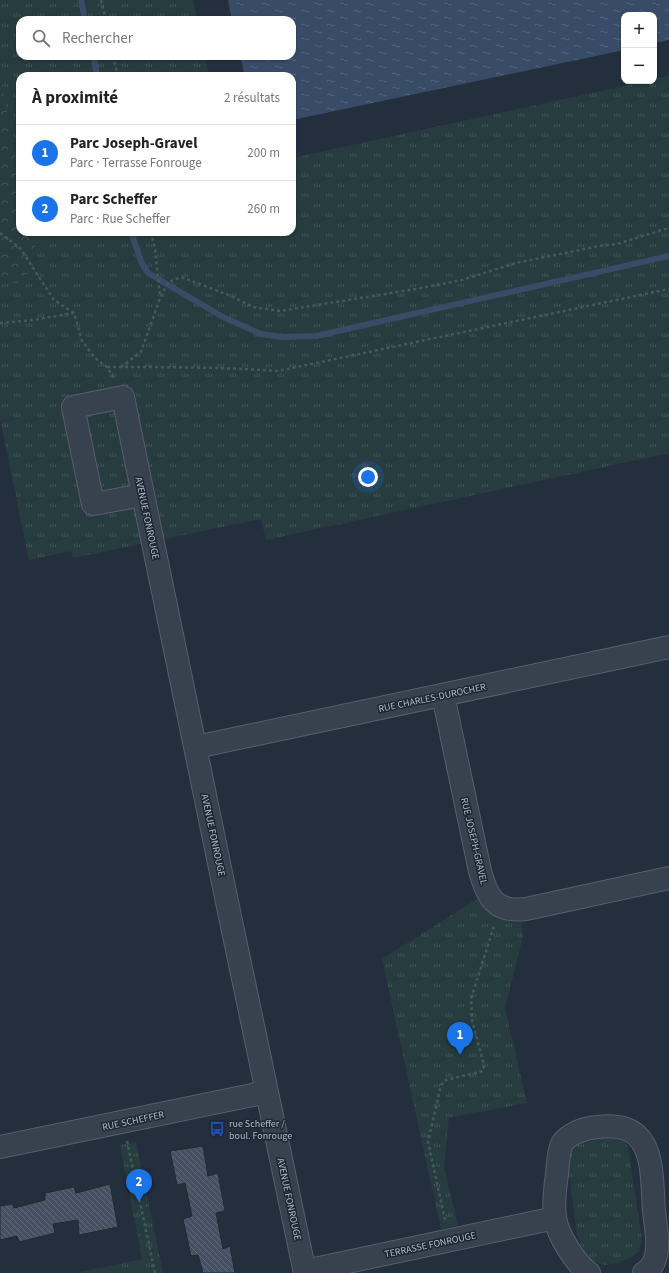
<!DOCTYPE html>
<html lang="fr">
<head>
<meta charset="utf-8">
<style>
  body { margin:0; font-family:"Source Sans 3",sans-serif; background:#f2f2f2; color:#222 }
  .controls { position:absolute; right:12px; top:12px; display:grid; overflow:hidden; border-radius:8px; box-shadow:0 1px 3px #0004 }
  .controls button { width:36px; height:36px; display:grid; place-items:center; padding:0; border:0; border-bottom:1px solid #e0e0e0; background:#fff; color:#222; font:20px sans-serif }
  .you { position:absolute; left:368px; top:477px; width:14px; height:14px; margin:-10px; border:3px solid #fff; border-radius:50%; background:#1a73e8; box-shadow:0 0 0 6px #1a73e833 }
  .badge { display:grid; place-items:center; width:26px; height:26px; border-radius:50%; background:#1a73e8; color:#fff; font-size:13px; font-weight:700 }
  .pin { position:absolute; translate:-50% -33px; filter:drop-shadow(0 1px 2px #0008) }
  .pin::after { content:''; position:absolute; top:21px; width:14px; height:12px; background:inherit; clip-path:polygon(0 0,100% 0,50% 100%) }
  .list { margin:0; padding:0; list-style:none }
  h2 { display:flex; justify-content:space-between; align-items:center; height:52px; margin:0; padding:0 16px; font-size:17px }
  h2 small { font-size:13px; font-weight:400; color:#767676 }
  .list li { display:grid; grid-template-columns:26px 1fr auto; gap:12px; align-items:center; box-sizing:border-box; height:56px; padding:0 16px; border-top:1px solid #e0e0e0 }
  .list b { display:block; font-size:15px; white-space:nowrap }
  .list p { margin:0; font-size:13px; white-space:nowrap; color:#767676 }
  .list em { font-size:13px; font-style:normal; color:#767676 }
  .icon { flex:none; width:22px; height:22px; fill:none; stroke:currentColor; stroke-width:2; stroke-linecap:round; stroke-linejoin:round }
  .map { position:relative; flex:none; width:669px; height:1273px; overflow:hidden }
  .search { position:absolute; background:#fff; box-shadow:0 1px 3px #0004; left:16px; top:16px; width:280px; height:44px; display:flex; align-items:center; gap:10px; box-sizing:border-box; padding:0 14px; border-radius:12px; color:#767676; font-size:15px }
  .panel { position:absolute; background:#fff; box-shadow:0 1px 3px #0004; left:16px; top:72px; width:280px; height:164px; border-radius:12px }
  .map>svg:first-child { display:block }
  .grass { fill:url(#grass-tufts) }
  .forest { fill:url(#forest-crowns) }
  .water { fill:url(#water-ripples) }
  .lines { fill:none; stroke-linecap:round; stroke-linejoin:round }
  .stream { stroke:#394c67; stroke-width:6 }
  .building { fill:url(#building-back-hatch); stroke:#1f2835 }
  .minor-casing { stroke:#565f6c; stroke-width:24 }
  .path { stroke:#44595c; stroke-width:2.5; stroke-dasharray:3 3; stroke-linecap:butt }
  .minor { stroke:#38414e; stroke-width:22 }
  .labels { text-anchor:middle; stroke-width:3; stroke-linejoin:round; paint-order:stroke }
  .street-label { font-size:10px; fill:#b4bcc9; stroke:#1d2633 }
  .poi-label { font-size:10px; fill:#b4bcc9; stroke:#1d2633; text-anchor:start }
</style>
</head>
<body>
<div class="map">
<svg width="669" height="1273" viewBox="0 0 669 1273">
  <defs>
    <pattern id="grass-tufts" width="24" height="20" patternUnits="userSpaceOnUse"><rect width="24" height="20" fill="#263c3f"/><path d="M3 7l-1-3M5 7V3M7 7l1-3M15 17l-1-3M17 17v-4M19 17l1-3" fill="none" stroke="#435659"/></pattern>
    <pattern id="forest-crowns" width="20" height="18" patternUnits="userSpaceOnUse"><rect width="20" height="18" fill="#263c3f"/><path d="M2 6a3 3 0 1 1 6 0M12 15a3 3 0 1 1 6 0" fill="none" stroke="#435659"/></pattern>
    <pattern id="water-ripples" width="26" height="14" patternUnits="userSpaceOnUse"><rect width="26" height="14" fill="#394c67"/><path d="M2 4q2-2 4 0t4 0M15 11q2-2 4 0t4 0" fill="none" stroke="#53647b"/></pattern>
    <pattern id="building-back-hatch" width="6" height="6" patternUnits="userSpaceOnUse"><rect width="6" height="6" fill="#455162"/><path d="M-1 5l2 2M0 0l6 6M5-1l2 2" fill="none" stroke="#5d6877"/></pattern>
  </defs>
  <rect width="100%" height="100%" fill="#242f3e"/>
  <!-- grass -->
  <path class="grass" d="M 0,0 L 193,0 L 197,20 L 20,20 L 20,56 L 205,56 L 209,76 L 20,76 L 20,232 L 292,232 L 292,158 L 647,81 L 654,81 L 654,79 L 669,76 L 669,453 L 266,540 L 261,519 L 73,558 L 71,551 L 29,560 L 0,419 Z
    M 477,899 C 486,915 504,922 521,923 L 523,936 L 505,1008 L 527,1103 L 463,1115 L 449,1118 L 444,1168 L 458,1225 L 441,1229 L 382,959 Z
    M 606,1136 L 622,1138 L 628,1147 L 642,1239 L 639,1251 L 630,1258 L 619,1263 L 604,1265 L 590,1260 L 585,1254 L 577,1235 L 568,1165 L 572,1152 L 578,1145 L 593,1138 Z
    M 136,1142 L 163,1273 L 81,1273 L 81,1272 L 142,1259 L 120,1145 Z"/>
  <!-- forest -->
  <path class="forest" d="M 0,72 L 14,154 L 20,175 L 20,232 L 35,232 L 35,260 L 30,272 L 16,284 L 0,279 Z"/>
  <!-- water -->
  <path class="water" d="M 228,0 L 669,0 L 669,40 L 654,43 L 654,15 L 624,15 L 624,50 L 292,120 L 292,76 L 245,76 L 240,56 L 292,56 L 292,20 L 232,20 Z"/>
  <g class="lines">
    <!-- stream -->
    <path class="stream" d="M 81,0 L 85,20
      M 93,56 L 97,76
      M 131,232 L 142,264 L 148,273 L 223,317 L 261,334 L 282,337 L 316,336 L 669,256"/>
  </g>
  <!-- building -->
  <path class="building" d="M 203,1146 L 208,1176 L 218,1173 L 225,1211 L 216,1213 L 223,1249 L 230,1246 L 235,1273 L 203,1273 L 198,1255 L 191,1256 L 183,1219 L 192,1216 L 185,1183 L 177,1185 L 170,1151 Z
    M 110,1184 L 118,1227 L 79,1235 L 78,1220 L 53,1224 L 55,1233 L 19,1242 L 17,1236 L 0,1240 L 0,1206 L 12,1204 L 14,1208 L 45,1200 L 45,1193 L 74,1187 L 76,1193 Z"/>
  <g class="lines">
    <defs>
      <path id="minor" d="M 143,495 L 93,504 L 73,407 L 123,397 L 133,446 C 190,721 246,998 305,1273
        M 443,695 L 480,871 C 487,897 495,913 526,909 L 669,878
        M 196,747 L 669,647
        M 0,1147 L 267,1092
        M 305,1271 L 555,1218
        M 589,1273 C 575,1263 557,1234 555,1217 C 553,1203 555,1188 557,1174 C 558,1165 558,1153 562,1144 C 569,1133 585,1128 597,1127 C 656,1119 651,1169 654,1211 C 656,1231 664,1261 644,1273"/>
    </defs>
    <!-- minor casing -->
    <use href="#minor" class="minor-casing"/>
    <!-- path -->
    <path class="path" d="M 101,0 L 106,20
      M 113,56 L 118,76
      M 151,232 L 155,249 L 160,297
      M 0,233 L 20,248 L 54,300 L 74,313 L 82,341 L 95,358 L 107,367 L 114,378
      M 0,323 L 33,320 L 73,313
      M 107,367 C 164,367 221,367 278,371 L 669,289
      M 121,367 L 141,352 L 160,298 L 169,282 L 181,277 L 231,296 L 253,307 L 280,311 L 416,289 L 462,280 L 516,263 L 599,246 L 617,244 L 665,229 L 669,229
      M 127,1141 L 155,1273
      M 445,1220 L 428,1142 L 441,1085 L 446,1080 L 483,1071 L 484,1065 L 472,1020 L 471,999 L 494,926"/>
    <!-- minor -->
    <use href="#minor" class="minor"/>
  </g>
  <!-- icons -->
  <defs>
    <symbol id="bus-bare" viewBox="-9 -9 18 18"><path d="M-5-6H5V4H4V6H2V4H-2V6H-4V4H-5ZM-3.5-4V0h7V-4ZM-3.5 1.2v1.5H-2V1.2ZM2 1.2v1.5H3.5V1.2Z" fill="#1a4fb4" stroke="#1d2633" stroke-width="2.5" paint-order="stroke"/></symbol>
  </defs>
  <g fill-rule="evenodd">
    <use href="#bus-bare" x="206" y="1118" width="22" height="22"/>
  </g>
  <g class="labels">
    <!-- street labels -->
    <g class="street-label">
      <text transform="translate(148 518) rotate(78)" y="4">AVENUE FONROUGE</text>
      <text transform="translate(432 697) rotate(-12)" y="4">RUE CHARLES-DUROCHER</text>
      <text transform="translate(214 835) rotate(78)" y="4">AVENUE FONROUGE</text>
      <text transform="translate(475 841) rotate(77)" y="4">RUE JOSEPH-GRAVEL</text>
      <text transform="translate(133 1120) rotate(-12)" y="4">RUE SCHEFFER</text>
      <text transform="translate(290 1199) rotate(78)" y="4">AVENUE FONROUGE</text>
      <text transform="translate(430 1244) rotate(-12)" y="4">TERRASSE FONROUGE</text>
    </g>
    <!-- poi labels -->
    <g class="poi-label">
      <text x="229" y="1127">rue Scheffer /<tspan x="229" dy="12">boul. Fonrouge</tspan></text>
    </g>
  </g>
</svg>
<div class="controls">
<button>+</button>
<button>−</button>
</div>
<div class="you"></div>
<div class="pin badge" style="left:460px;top:1055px">1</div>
<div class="pin badge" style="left:139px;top:1202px">2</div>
<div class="search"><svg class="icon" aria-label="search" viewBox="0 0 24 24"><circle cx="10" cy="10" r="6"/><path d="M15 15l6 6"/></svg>Rechercher</div>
<section class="panel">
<h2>À proximité<small>2 résultats</small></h2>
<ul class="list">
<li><span class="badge">1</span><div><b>Parc Joseph-Gravel</b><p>Parc · Terrasse Fonrouge</p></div><em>200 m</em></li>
<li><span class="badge">2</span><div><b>Parc Scheffer</b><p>Parc · Rue Scheffer</p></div><em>260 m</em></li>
</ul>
</section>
</div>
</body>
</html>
